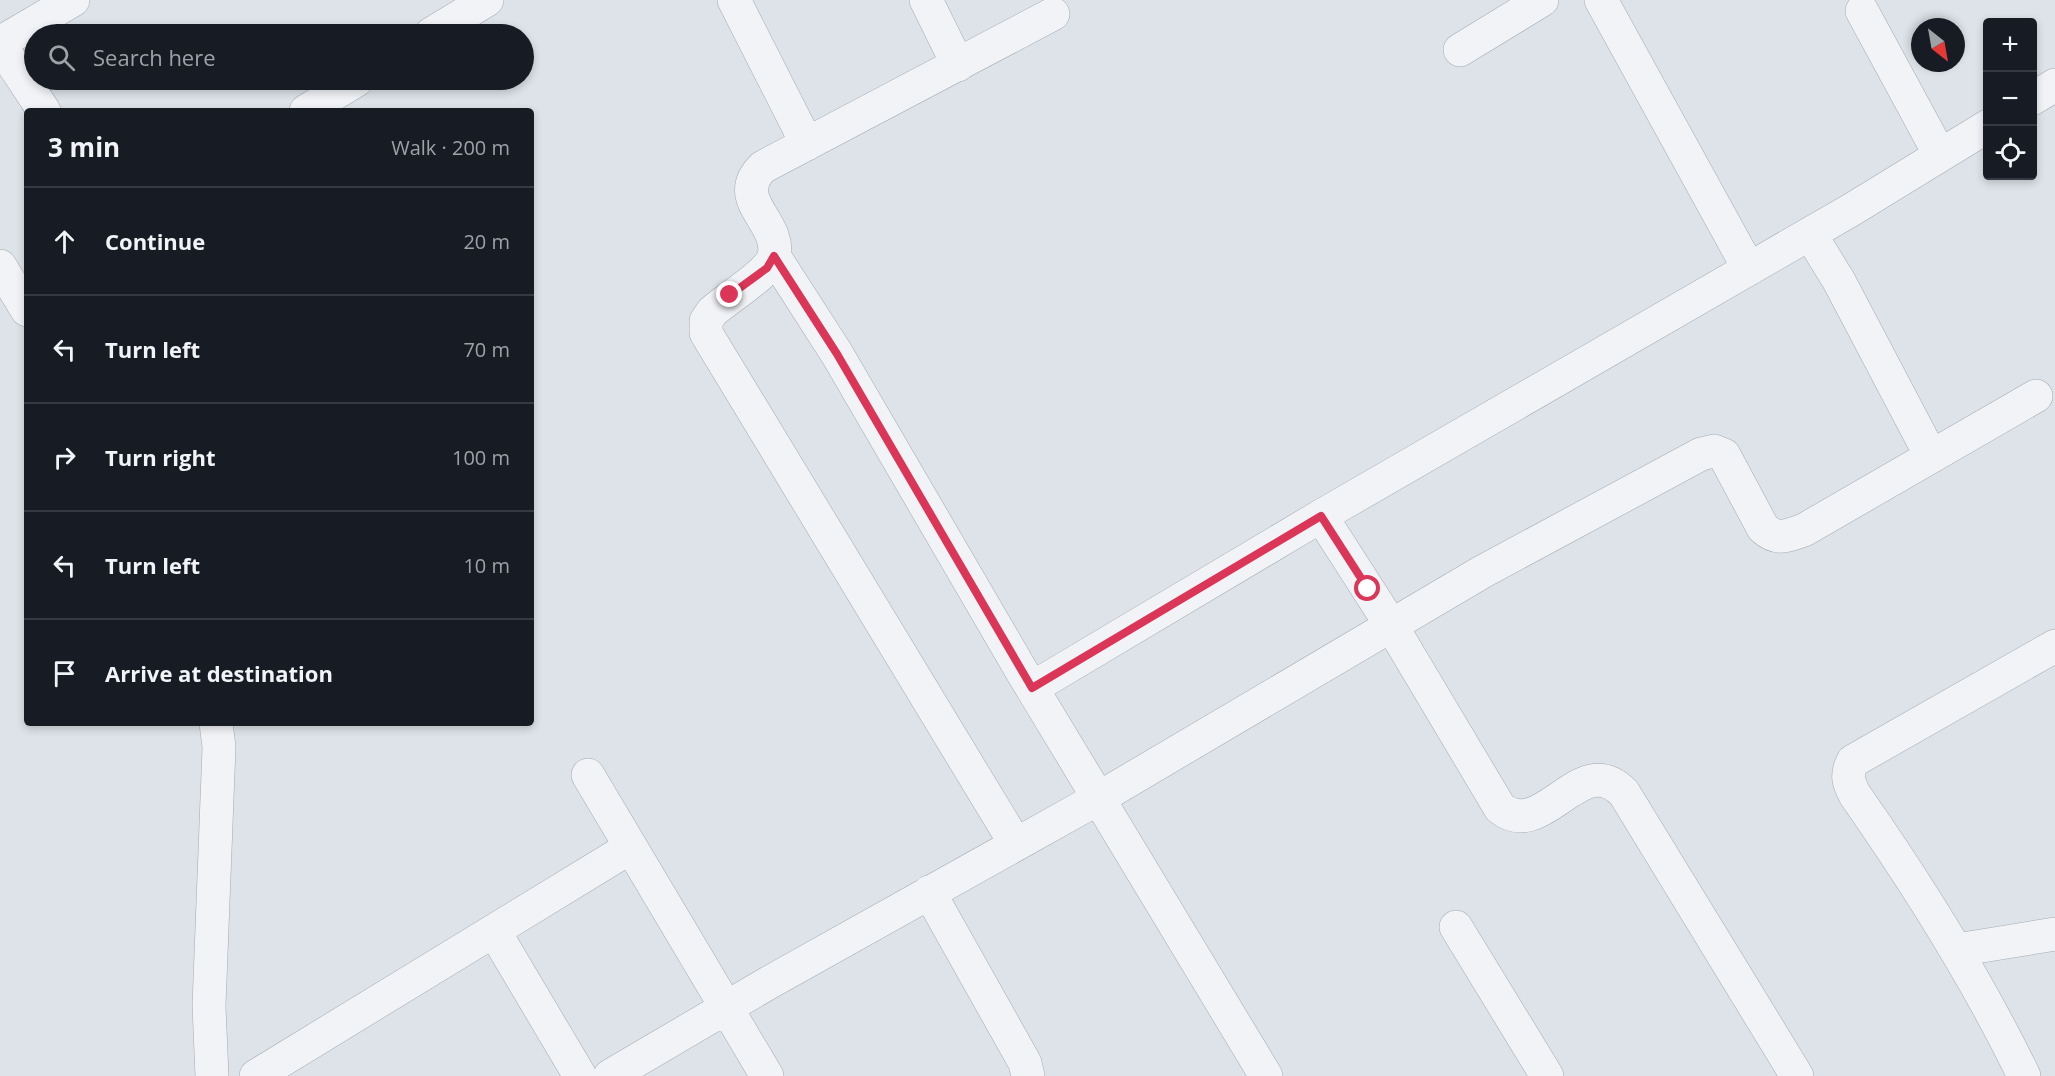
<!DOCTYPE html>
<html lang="en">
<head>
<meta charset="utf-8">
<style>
  body { margin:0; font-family:"Open Sans",sans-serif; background:#20242c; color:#f1f3f6 }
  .controls { position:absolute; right:18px; top:18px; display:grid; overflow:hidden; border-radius:6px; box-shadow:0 3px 9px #0003 }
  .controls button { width:54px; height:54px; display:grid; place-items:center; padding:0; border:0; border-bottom:2px solid #363941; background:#171b24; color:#f1f3f6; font:30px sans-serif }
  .compass { position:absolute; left:1911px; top:18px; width:54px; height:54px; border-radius:50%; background:#171b24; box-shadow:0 3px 9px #0003; rotate:149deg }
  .stop { position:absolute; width:18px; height:18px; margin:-14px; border:4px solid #db3557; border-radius:50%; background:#fff }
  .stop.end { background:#db3557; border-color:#fff; box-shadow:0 2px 6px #0008 }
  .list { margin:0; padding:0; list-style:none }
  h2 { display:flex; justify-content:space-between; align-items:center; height:78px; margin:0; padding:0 24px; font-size:26px }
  h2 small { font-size:20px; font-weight:400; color:#9ea1a6 }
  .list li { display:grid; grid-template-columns:39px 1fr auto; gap:18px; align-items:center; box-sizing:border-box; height:108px; padding:0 24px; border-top:2px solid #363941 }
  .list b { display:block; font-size:22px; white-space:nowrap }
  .list em { font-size:20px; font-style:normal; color:#9ea1a6 }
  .icon { flex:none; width:33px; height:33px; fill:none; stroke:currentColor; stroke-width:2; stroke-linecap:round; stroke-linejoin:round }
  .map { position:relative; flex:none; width:2055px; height:1076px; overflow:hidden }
  .search { position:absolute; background:#171b24; box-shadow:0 3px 9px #0003; left:24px; top:24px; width:510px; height:66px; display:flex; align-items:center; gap:15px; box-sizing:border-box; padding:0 21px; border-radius:33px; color:#9ea1a6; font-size:22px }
  .panel { position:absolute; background:#171b24; box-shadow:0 3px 9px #0003; left:24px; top:108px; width:510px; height:618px; border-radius:6px }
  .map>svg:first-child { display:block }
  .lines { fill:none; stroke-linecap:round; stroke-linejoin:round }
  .street-casing { stroke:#a3aab3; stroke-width:34 }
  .street { stroke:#f1f3f7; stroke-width:33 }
  .route { stroke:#db3557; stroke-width:8 }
</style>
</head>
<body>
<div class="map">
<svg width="2055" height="1076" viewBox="0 0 2055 1076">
  <rect width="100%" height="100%" fill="#dee3e9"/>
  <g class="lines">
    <defs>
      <path id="street" d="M 734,0 L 807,144
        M 926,0 L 958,65
        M 1601,0 L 1749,269
        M 1862,11 L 1940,155
        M 431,34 L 487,0
        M 3,41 L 73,0
        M 3,49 L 44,111
        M 1460,50 L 1542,0
        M 2032,99 L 2055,85
        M 306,111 L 357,80
        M 1810,234 L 1839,281 L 1931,456
        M 774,256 L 837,354 L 1021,670 L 1266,1076
        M 0,266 L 27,310
        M 1321,516 L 1391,625 L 1500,808 C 1544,843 1580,747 1624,793 L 1797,1076
        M 1032,688 L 1321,516 L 1851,210 L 1988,126
        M 588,775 L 767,1076
        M 1015,843 L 706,333 L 706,321 L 712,312 C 727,298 769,274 774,256 C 782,222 729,200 763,167 L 1053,14
        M 929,892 L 1025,1063 L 1028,1076
        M 1456,927 L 1547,1076
        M 494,931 L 580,1076
        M 1957,950 L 2055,934
        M 212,1076 L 209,1006 L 219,747 L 216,723
        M 256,1076 L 631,847
        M 610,1076 L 770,982 L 1099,798 L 1482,572 L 1701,454 L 1714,451 L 1724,455 L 1763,528 C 1777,541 1787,536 1804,530 L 2036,396
        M 2024,1076 C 1976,977 1918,885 1855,795 C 1848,782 1846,774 1853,761 L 2055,646"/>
    </defs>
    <!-- street casing -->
    <use href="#street" class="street-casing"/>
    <!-- street -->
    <use href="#street" class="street"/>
  </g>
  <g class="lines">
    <!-- route -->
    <path class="route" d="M 730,295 L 767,268 L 774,256 L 837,354 L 1032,688 L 1321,516 L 1368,589"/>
  </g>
</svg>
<div class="controls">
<button>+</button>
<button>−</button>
<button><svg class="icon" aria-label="locate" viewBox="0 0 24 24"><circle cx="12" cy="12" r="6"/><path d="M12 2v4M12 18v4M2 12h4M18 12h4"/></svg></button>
</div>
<svg class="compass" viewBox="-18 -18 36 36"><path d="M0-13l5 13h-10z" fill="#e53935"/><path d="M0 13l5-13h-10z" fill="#9ea1a6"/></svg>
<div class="stop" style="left:1368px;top:589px"></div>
<div class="stop end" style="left:730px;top:295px"></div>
<div class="search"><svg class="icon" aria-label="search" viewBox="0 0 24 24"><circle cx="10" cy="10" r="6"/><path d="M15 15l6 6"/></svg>Search here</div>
<section class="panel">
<h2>3 min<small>Walk · 200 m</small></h2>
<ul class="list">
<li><svg class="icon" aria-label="ahead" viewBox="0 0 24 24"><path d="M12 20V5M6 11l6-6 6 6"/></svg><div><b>Continue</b></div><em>20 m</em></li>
<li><svg class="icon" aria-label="left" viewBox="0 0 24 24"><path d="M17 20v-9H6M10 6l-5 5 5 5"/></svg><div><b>Turn left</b></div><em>70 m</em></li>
<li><svg class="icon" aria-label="right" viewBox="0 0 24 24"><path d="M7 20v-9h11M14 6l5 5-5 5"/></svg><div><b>Turn right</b></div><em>100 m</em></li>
<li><svg class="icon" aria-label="left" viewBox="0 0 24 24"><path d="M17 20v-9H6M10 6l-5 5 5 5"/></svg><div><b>Turn left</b></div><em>10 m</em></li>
<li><svg class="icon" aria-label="arrive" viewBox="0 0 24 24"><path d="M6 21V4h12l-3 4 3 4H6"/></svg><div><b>Arrive at destination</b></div></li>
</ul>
</section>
</div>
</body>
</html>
